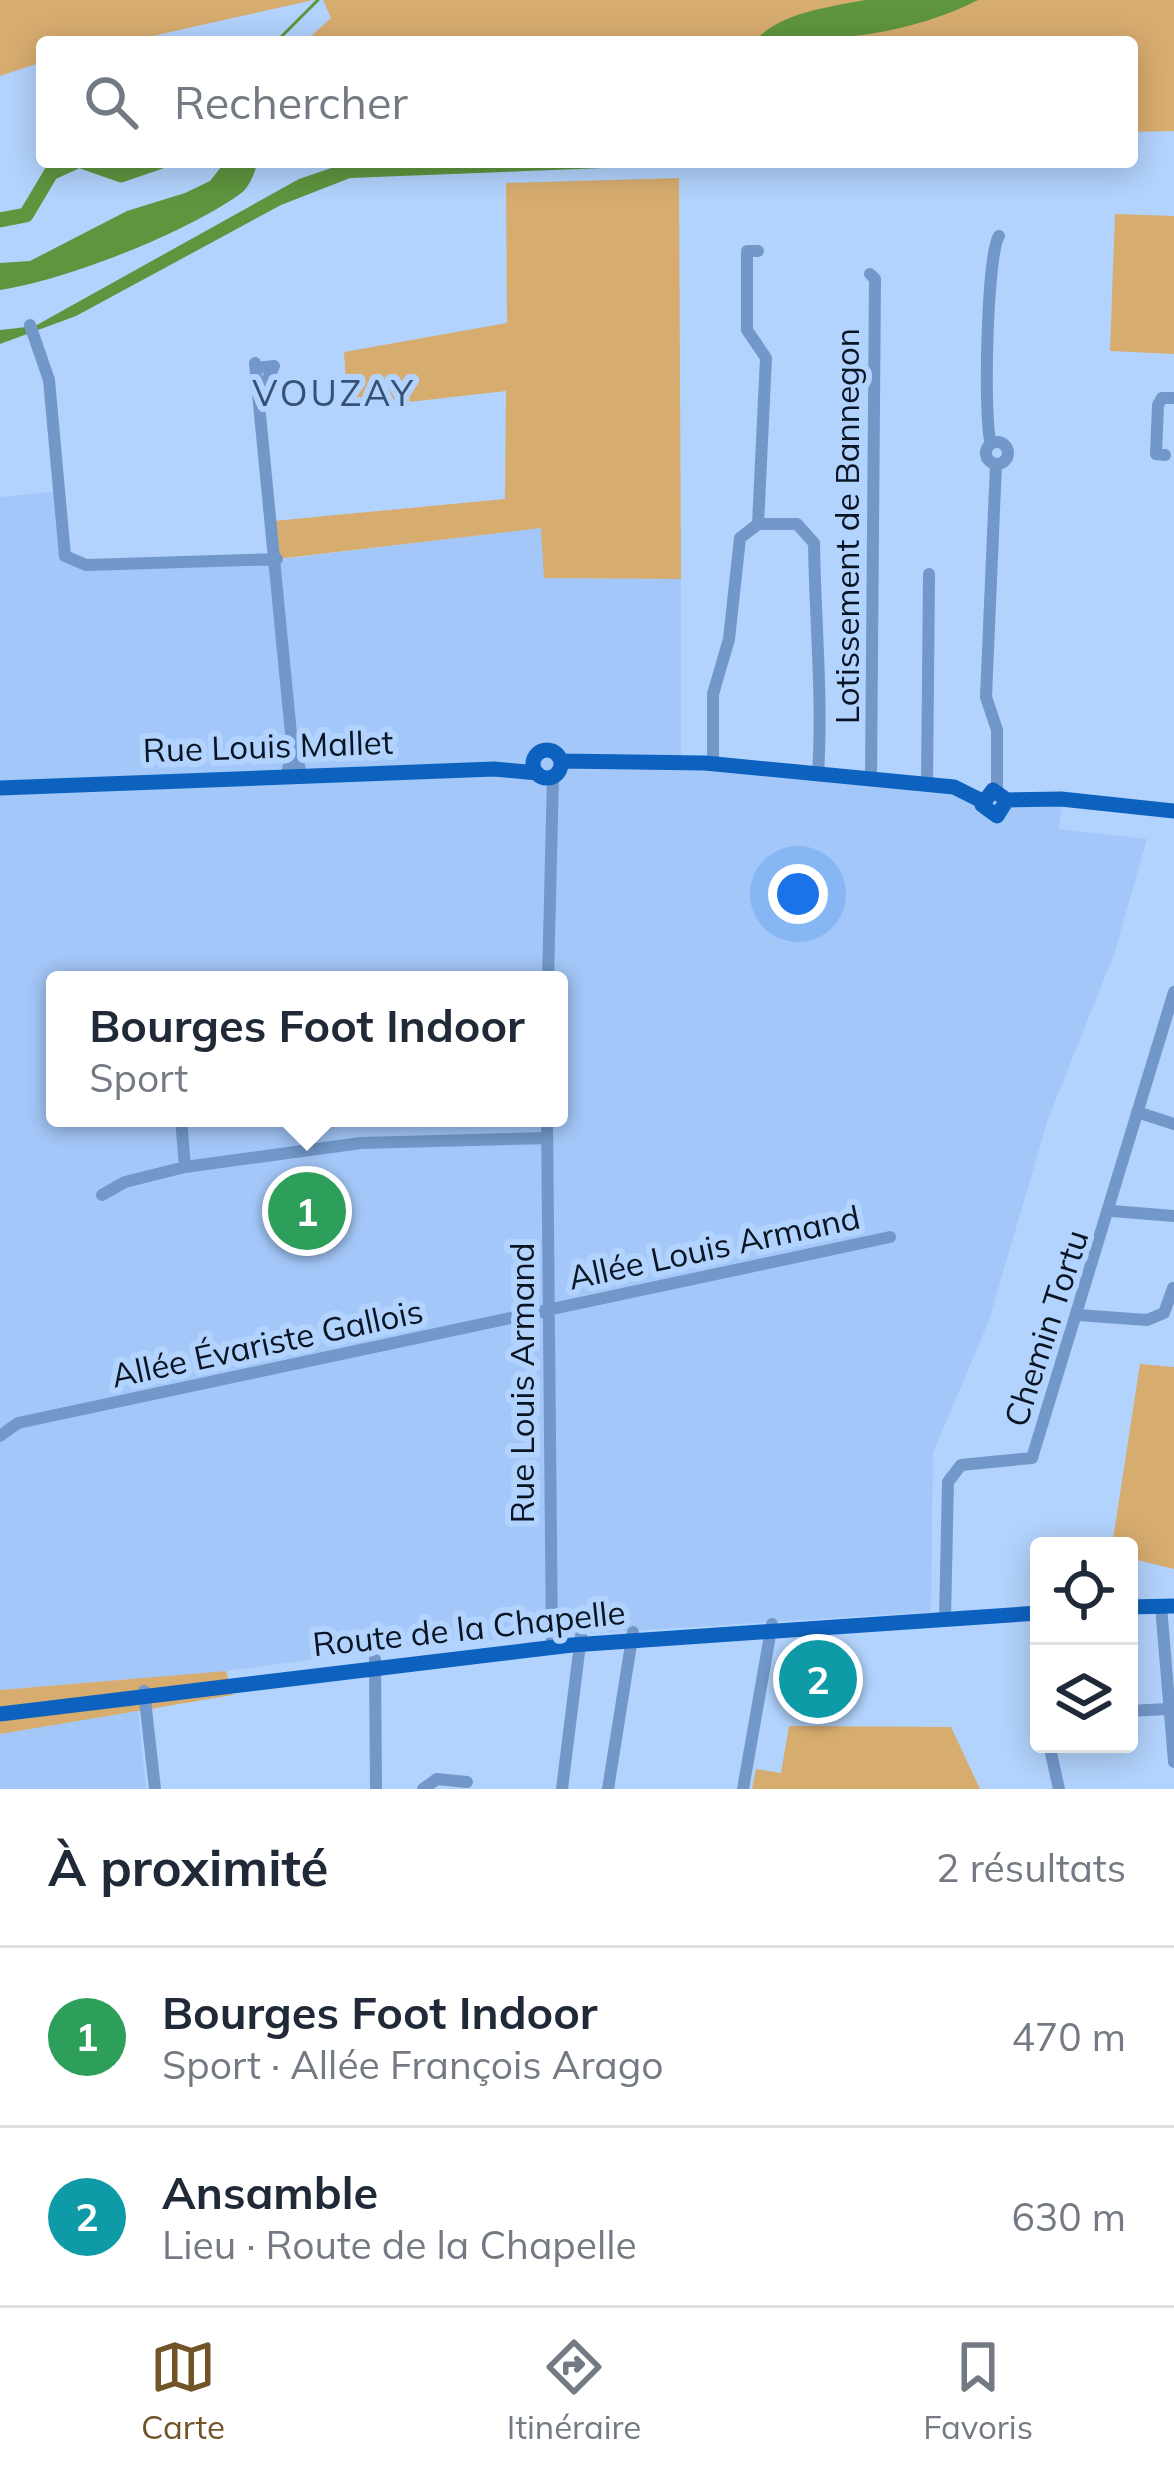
<!DOCTYPE html>
<html lang="fr">
<head>
<meta charset="utf-8">
<style>
  body { margin:0; font-family:Mulish,sans-serif; background:#f6f6f7; color:#1f2937 }
  .controls { position:absolute; right:36px; bottom:36px; display:grid; overflow:hidden; border-radius:12px; box-shadow:0 6px 30px #0003 }
  .controls button { width:108px; height:108px; display:grid; place-items:center; padding:0; border:0; border-bottom:3px solid #e0e1e3; background:#fff; color:#1f2937; font:60px sans-serif }
  .you { position:absolute; left:798px; top:894px; width:42px; height:42px; margin:-30px; border:9px solid #fff; border-radius:50%; background:#1a73e8; box-shadow:0 0 0 18px #1a73e833 }
  .badge { display:grid; place-items:center; width:78px; height:78px; border-radius:50%; background:#715428; color:#fff; font-size:39px; font-weight:700 }
  .pin { position:absolute; translate:-50% -50%; border:6px solid #fff; box-shadow:0 3px 12px #0006 }
  .popup { position:absolute; left:46px; top:971px; width:522px; height:156px; box-sizing:border-box; display:grid; place-content:center; border-radius:12px; background:#fff; filter:drop-shadow(0 3px 9px #0005); font-size:39px; white-space:nowrap; color:#747a83 }
  .popup b { font-size:45px; color:#1f2937 }
  .popup::after { content:''; position:absolute; left:50%; top:100%; margin-left:-24px; border:24px solid transparent; border-top-color:#fff }
  .list { margin:0; padding:0; list-style:none }
  h2 { display:flex; justify-content:space-between; align-items:center; height:156px; margin:0; padding:0 48px; font-size:51px }
  h2 small { font-size:39px; font-weight:400; color:#747a83 }
  .list li { display:grid; grid-template-columns:78px 1fr auto; gap:36px; align-items:center; box-sizing:border-box; height:180px; padding:0 48px; border-top:3px solid #e0e1e3 }
  .list b { display:block; font-size:45px; white-space:nowrap }
  .list p { margin:0; font-size:39px; white-space:nowrap; color:#747a83 }
  .list em { font-size:39px; font-style:normal; color:#747a83 }
  .icon { flex:none; width:66px; height:66px; fill:none; stroke:currentColor; stroke-width:2; stroke-linecap:round; stroke-linejoin:round }
  .map { position:relative; flex:none; width:1174px; height:1789px; overflow:hidden }
  .search { position:absolute; background:#fff; box-shadow:0 6px 30px #0003; left:36px; right:36px; top:36px; height:132px; display:flex; align-items:center; gap:30px; box-sizing:border-box; padding:0 42px; border-radius:12px; color:#747a83; font-size:45px }
  .sheet { height:516px; background:#fff }
  nav { display:flex; justify-content:space-around; align-items:center; box-sizing:border-box; height:168px; border-top:3px solid #e0e1e3; background:#fff; font-size:33px; color:#747a83 }
  nav a { display:grid; justify-items:center; gap:6px }
  nav .on { color:#715428 }
  .map>svg:first-child { display:block }
  .built { fill:#a3c7f8; fill-rule:evenodd }
  .green { fill:#d7ac6f }
  .water { fill:#5e953f }
  .lines { fill:none; stroke-linecap:round; stroke-linejoin:round }
  .stream { stroke:#5e953f; stroke-width:3 }
  .river { stroke:#5e953f; stroke-width:15 }
  .minor { stroke:#7298ca; stroke-width:12 }
  .major { stroke:#0e62bf; stroke-width:15 }
  .labels { text-anchor:middle; stroke-width:12; stroke-linejoin:round; paint-order:stroke }
  .street-label { font-size:33px; fill:#0a1524; stroke:#b2d3fd }
  .neighbourhood-label { font-size:36px; letter-spacing:3px; fill:#355175; stroke:#b2d3fd }
</style>
</head>
<body>
<div class="map">
<svg width="1174" height="1789" viewBox="0 0 1174 1789">
  <rect width="100%" height="100%" fill="#b2d3fd"/>
  <!-- built -->
  <path class="built" d="M 59,491 L 65,556 L 75,563 L 268,561 L 542,528 L 545,578 L 681,579 L 681,762 L 1031,796 L 1062,805 L 1059,829 L 1147,839 L 1114,954 L 1048,1119 L 989,1320 L 933,1453 L 931,1612 L 434,1643 L 226,1671 L 0,1690 L 0,497 ZM 55,980 L 559,980 L 559,1118 L 55,1118 Z
    M 138,1711 L 146,1789 L 0,1789 L 0,1734 Z"/>
  <!-- green -->
  <path class="green" d="M 0,0 L 313,0 L 126,42 L 42,42 L 42,62 L 0,76 Z
    M 323,0 L 1174,0 L 1174,131 L 1132,132 L 1132,42 L 325,42 L 311,36 L 331,18 Z
    M 679,178 L 681,579 L 544,578 L 541,528 L 277,559 L 273,521 L 505,499 L 506,391 L 338,410 L 337,400 L 347,398 L 344,352 L 507,323 L 506,183 Z
    M 1115,214 L 1174,216 L 1174,354 L 1110,351 Z
    M 1140,1364 L 1174,1367 L 1174,1569 L 1129,1558 L 1129,1546 L 1112,1546 Z
    M 226,1671 L 233,1695 L 0,1734 L 0,1690 Z
    M 789,1726 L 951,1727 L 980,1789 L 752,1789 L 756,1769 L 781,1773 Z"/>
  <!-- water -->
  <path class="water" d="M 865,0 L 978,0 C 910,35 829,42 754,42 C 778,13 829,7 865,0 Z
    M 225,162 L 258,162 C 254,173 250,187 240,194 C 186,233 66,280 0,290 L 0,263 L 30,261 L 127,211 L 185,193 L 210,181 Z
    M 756,162 L 350,178 L 281,205 L 76,316 L 0,344 L 0,330 L 35,326 L 299,179 L 346,163 Z"/>
  <g class="lines">
    <!-- stream -->
    <path class="stream" d="M 276,42 L 318,0"/>
    <!-- river -->
    <path class="river" d="M 84,162 L 121,175 L 159,162
      M 0,220 L 26,215 L 51,173 L 75,162"/>
    <!-- minor -->
    <path class="minor" d="M 870,274 L 875,279 L 871,780
      M 30,325 L 49,380 L 65,556 L 86,565 L 277,559
      M 255,363 L 292,744
      M 256,368 L 274,366 L 260,396
      M986 453a11 11 0 1 1 22 0a11 11 0 1 1-22 0Z
      M 991,444 C 983,421 987,253 999,236
      M 1165,455 L 1156,454 L 1158,405 L 1162,398 L 1174,398
      M 996,464 L 986,697 L 997,730 L 997,790
      M 758,524 L 766,358 L 747,330 L 747,251 L 758,251
      M 292,744 L 300,769 L 293,775 L 288,770 Z
      M 713,764 L 713,694 L 729,639 L 740,538 L 758,524 L 797,524 L 814,543 C 815,621 823,697 818,774
      M 927,785 L 929,574
      M 548,980 L 553,776
      M 1137,1112 L 1174,1124
      M 181,1118 L 185,1167
      M 547,1118 L 552,1647
      M 102,1195 L 125,1182 L 185,1167 L 361,1143 L 547,1138
      M 1112,1211 L 1174,1216
      M 1078,1315 L 1147,1320 L 1164,1313 L 1173,1288
      M 0,1436 L 18,1423 L 890,1237
      M 1161,1606 L 1174,1762
      M 945,1619 L 948,1482 L 961,1465 L 1032,1458 L 1174,992
      M 375,1659 L 376,1789
      M 144,1691 L 155,1789
      M 1129,1711 L 1167,1709
      M 1049,1744 L 1059,1789
      M 423,1789 L 437,1779 L 467,1782
      M 562,1789 L 581,1636
      M 608,1789 L 633,1632
      M 743,1789 L 772,1624"/>
    <!-- major -->
    <path class="major" d="M533 764a14 14 0 1 1 28 0a14 14 0 1 1-28 0Z
      M 561,761 L 705,763 L 954,787 L 982,801
      M 0,788 L 494,769 L 537,773
      M 1007,800 L 997,816 L 982,805 L 993,790 L 1007,800 L 1061,799 L 1174,811
      M 1129,1607 L 1174,1606
      M 0,1714 L 572,1645 L 1039,1613"/>
  </g>
  <g class="labels">
    <!-- street labels -->
    <g class="street-label">
      <text transform="translate(847 526) rotate(-90)" y="12">Lotissement de Bannegon</text>
      <text transform="translate(268 746) rotate(-2)" y="12">Rue Louis Mallet</text>
      <text transform="translate(714 1247) rotate(-12)" y="12">Allée Louis Armand</text>
      <text transform="translate(1046 1328) rotate(-72)" y="12">Chemin Tortu</text>
      <text transform="translate(267 1343) rotate(-12)" y="12">Allée Évariste Gallois</text>
      <text transform="translate(522 1383) rotate(-90)" y="12">Rue Louis Armand</text>
      <text transform="translate(469 1628) rotate(-6)" y="12">Route de la Chapelle</text>
    </g>
    <!-- neighbourhood labels -->
    <g class="neighbourhood-label">
      <text x="334" y="406">VOUZAY</text>
    </g>
  </g>
</svg>
<div class="controls">
<button><svg class="icon" aria-label="locate" viewBox="0 0 24 24"><circle cx="12" cy="12" r="6"/><path d="M12 2v4M12 18v4M2 12h4M18 12h4"/></svg></button>
<button><svg class="icon" aria-label="layers" viewBox="0 0 24 24"><path d="M12 4l9 5-9 5-9-5zM3 14l9 5 9-5"/></svg></button>
</div>
<div class="you"></div>
<div class="pin badge" style="left:307px;top:1211px;background:#2e9e5b">1</div>
<div class="popup"><b>Bourges Foot Indoor</b>Sport</div>
<div class="pin badge" style="left:818px;top:1679px;background:#0f9aa8">2</div>
<div class="search"><svg class="icon" aria-label="search" viewBox="0 0 24 24"><circle cx="10" cy="10" r="6"/><path d="M15 15l6 6"/></svg>Rechercher</div>
</div>
<section class="sheet">
<h2>À proximité<small>2 résultats</small></h2>
<ul class="list">
<li><span class="badge" style="background:#2e9e5b">1</span><div><b>Bourges Foot Indoor</b><p>Sport · Allée François Arago</p></div><em>470 m</em></li>
<li><span class="badge" style="background:#0f9aa8">2</span><div><b>Ansamble</b><p>Lieu · Route de la Chapelle</p></div><em>630 m</em></li>
</ul>
</section>
<nav>
<a class="on"><svg class="icon" aria-label="map" viewBox="0 0 24 24"><path d="M3 6l6-2 6 2 6-2v14l-6 2-6-2-6 2zM9 4v14M15 6v14"/></svg>Carte</a>
<a><svg class="icon" aria-label="directions" viewBox="0 0 24 24"><path d="M12 3l9 9-9 9-9-9zM9 14v-3h6M13 9l2 2-2 2"/></svg>Itinéraire</a>
<a><svg class="icon" aria-label="saved" viewBox="0 0 24 24"><path d="M7 4h10v16l-5-4-5 4z"/></svg>Favoris</a>
</nav>
</body>
</html>
